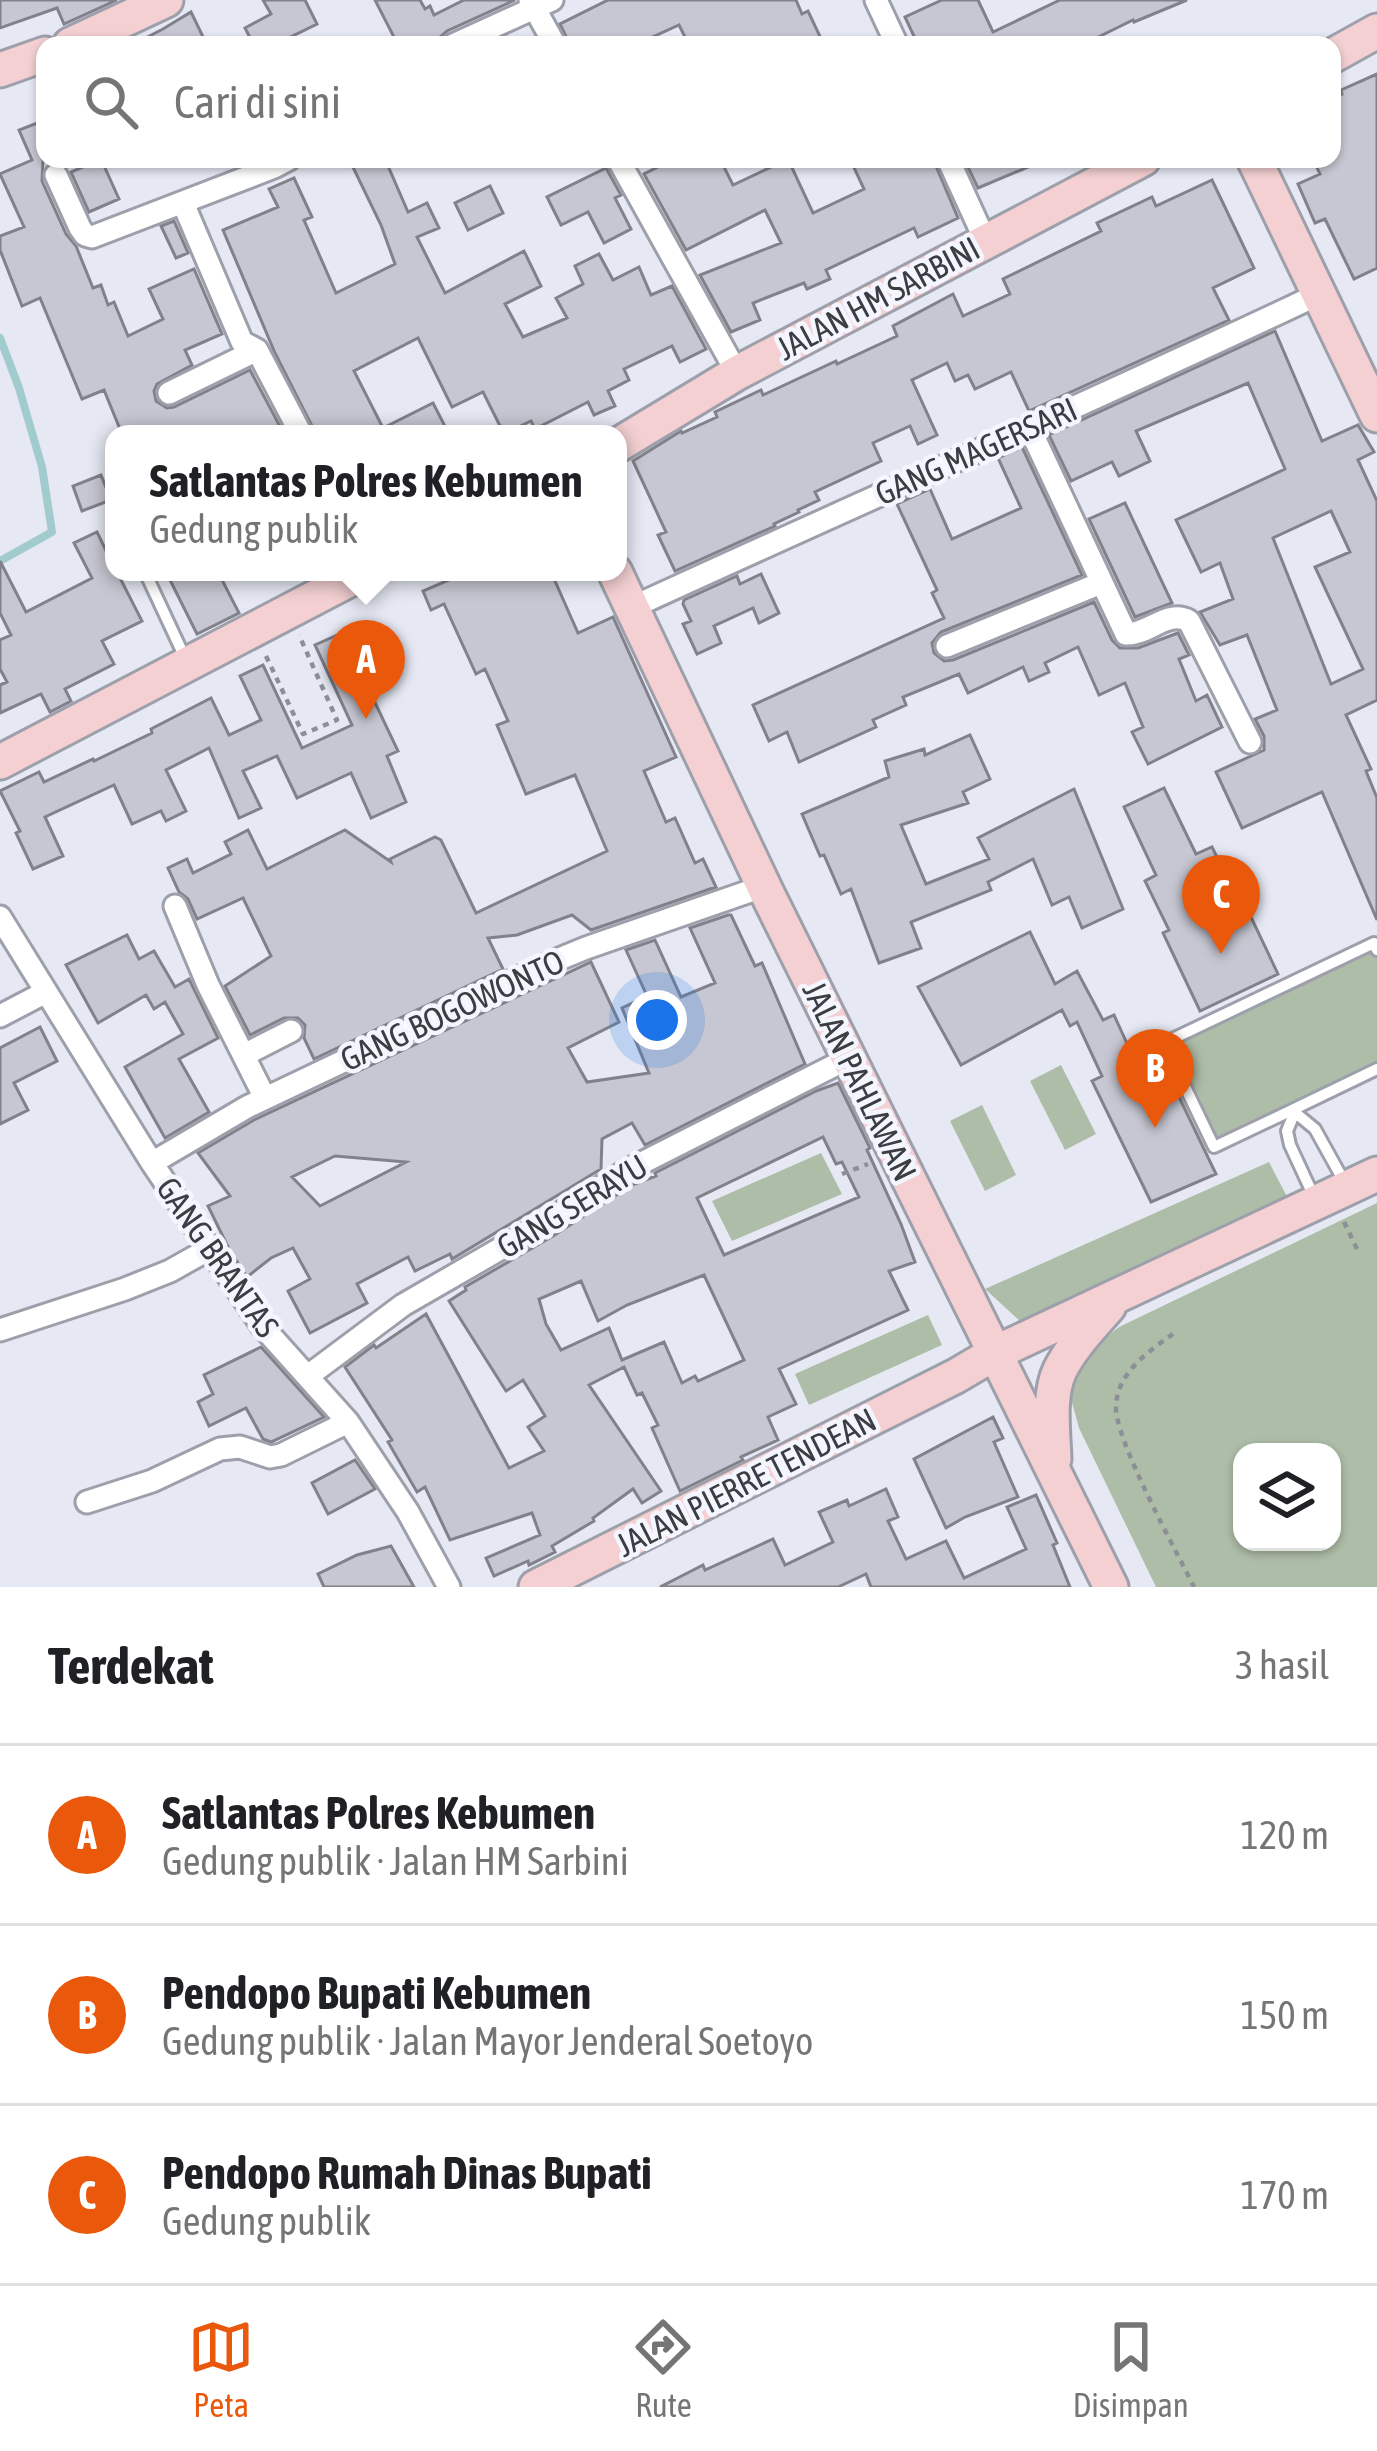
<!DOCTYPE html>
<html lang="id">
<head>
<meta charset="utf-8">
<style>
  body { margin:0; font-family:"Asap Condensed",sans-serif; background:#f6f6f6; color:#202124 }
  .controls { position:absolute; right:36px; bottom:36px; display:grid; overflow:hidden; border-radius:24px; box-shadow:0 3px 9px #0004 }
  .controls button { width:108px; height:108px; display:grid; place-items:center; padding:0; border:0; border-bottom:3px solid #e0e0e0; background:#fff; color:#202124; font:60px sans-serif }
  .you { position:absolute; left:657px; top:1020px; width:42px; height:42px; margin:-30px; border:9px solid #fff; border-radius:50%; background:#1a73e8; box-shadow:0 0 0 18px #1a73e833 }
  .badge { display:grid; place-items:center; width:78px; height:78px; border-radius:50%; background:#ea580c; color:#fff; font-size:39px; font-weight:700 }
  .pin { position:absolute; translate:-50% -99px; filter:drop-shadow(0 3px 6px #0008) }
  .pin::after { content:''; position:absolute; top:63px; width:42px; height:36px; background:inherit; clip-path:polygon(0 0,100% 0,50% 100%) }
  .popup { position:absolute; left:105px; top:425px; width:522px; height:156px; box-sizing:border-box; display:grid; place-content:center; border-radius:24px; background:#fff; filter:drop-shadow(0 3px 9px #0005); font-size:39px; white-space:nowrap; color:#757577 }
  .popup b { font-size:45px; color:#202124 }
  .popup::after { content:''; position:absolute; left:50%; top:100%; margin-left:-24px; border:24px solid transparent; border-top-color:#fff }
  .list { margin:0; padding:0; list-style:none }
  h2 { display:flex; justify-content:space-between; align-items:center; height:156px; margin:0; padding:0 48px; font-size:51px }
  h2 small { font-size:39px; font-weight:400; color:#757577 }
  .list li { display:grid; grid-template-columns:78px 1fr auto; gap:36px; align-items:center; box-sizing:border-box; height:180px; padding:0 48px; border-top:3px solid #e0e0e0 }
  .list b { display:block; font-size:45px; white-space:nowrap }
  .list p { margin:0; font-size:39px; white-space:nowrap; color:#757577 }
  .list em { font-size:39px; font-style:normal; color:#757577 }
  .icon { flex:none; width:66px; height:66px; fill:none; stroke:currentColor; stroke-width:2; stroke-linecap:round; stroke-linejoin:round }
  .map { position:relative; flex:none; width:1377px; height:1587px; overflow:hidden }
  .search { position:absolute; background:#fff; box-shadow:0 3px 9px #0004; left:36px; right:36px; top:36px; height:132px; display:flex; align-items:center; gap:30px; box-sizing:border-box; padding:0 42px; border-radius:24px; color:#757577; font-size:45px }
  .sheet { height:696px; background:#fff }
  nav { display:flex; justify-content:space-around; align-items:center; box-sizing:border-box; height:168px; border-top:3px solid #e0e0e0; background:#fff; font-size:33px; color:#757577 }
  nav a { display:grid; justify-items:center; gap:6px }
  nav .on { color:#ea580c }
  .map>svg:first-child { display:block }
  .green { fill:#aebda7; fill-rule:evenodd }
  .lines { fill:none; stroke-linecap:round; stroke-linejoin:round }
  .stream { stroke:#a2cbce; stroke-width:8 }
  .building { fill:#c6c7d2; stroke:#81818b; stroke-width:3; fill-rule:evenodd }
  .lane-casing { stroke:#9da0aa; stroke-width:16 }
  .street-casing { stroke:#9da0aa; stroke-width:27 }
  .secondary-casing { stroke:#9da0aa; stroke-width:39 }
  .path { stroke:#8d8f97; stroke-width:4.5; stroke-dasharray:6 6; stroke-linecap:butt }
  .lane { stroke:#fff; stroke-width:10 }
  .street { stroke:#fff; stroke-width:21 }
  .secondary { stroke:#f4d0d2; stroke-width:33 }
  .labels { text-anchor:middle; stroke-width:9; stroke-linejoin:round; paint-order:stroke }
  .street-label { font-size:33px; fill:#3b3d41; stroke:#f4f6ff }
</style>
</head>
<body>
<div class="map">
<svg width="1377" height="1587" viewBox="0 0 1377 1587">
  <rect width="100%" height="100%" fill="#e6e9f4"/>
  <!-- green -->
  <path class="green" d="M 1374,943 L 1377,950 L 1377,1069 L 1214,1147 L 1164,1043 Z
    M 1061,1065 L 1096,1134 L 1065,1150 L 1030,1081 Z
    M 982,1105 L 1016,1175 L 985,1191 L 950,1121 Z
    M 821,1153 L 842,1194 L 732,1241 L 712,1201 Z
    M 1269,1162 L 1295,1212 L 1035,1335 L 985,1289 Z
    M 1377,1203 L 1377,1587 L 1156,1587 L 1079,1428 L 1070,1395 L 1074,1372 L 1087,1353 L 1119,1327 ZM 1242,1452 L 1332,1452 L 1332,1542 L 1242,1542 Z
    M 928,1315 L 942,1345 L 809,1405 L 795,1374 Z"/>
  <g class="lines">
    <!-- stream -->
    <path class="stream" d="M 0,338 L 19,388 L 42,467 L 52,532 L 0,561"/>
  </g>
  <!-- building -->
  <path class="building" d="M 0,0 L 117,0 L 64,24 L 57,8 L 0,28 Z
    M 263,0 L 305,0 L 317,24 L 274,45 L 254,45 L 245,28 L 271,14 Z
    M 375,0 L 420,0 L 425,9 L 430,6 L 434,15 L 464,0 L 515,0 L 447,31 L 440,37 L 438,45 L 398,45 Z
    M 608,0 L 796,0 L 802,14 L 808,11 L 824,45 L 689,45 L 679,25 L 635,45 L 570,45 L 560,24 Z
    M 942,0 L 978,0 L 993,32 L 1060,0 L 1187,0 L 1134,22 L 1133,20 L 1082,45 L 918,45 L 905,17 Z
    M 191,12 L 207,45 L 132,45 L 163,29 Z
    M 1377,74 L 1377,268 L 1354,279 L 1325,219 L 1315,223 L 1298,184 L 1320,174 L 1313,159 L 1332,159 L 1332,98 L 1342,94 L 1341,90 Z
    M 45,120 L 42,181 L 66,234 L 76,246 L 93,288 L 101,285 L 108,305 L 114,302 L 128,336 L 163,319 L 149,289 L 194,269 L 222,334 L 185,350 L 192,365 L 157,384 L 154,391 L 156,401 L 167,408 L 174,407 L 250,370 L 284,434 L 122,434 L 104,390 L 82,399 L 40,298 L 22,306 L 0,250 L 0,236 L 24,227 L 0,174 L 32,160 L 19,130 Z
    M 101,159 L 119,199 L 89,212 L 71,172 Z
    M 349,159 L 385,159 L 408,212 L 427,203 L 439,228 L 417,237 L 445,293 L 524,251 L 541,286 L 505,304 L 523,337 L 567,318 L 556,298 L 583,284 L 575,266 L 599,254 L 613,280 L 639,267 L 651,295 L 672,286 L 706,349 L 680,362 L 672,346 L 624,369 L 629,380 L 608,391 L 615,406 L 594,415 L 588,402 L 535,429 L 531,421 L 504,434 L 483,392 L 452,407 L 418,338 L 354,371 L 383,428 L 433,403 L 449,434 L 316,434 L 275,353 L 223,230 L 278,207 L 269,189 L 294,178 L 312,217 L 304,220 L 336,293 L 395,264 L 381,225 Z
    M 674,159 L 720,159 L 733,185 L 788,159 L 813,213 L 864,189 L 850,159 L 933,159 L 958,218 L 918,237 L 914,228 L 872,248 L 826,270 L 830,279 L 807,289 L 804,283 L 753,303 L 760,320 L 731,332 L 700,275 L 781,243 L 765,210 L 686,250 L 644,174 Z
    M 964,159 L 1047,159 L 978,188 Z
    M 606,168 L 621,195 L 615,198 L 631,229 L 604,243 L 588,212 L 561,225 L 547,197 Z
    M 1212,180 L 1254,268 L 1213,288 L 1229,320 L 1029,411 L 1011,372 L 975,389 L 968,375 L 955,381 L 947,363 L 912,380 L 937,435 L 918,444 L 910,426 L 873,443 L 881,461 L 815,492 L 819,500 L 798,510 L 799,512 L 774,524 L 775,526 L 675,571 L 658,535 L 666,532 L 633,461 L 681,431 L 682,433 L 717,417 L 715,412 L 761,390 L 763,395 L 836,361 L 837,364 L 897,336 L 893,326 L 953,294 L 963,316 L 1010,294 L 1003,279 L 1101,231 L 1097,223 L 1152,197 L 1156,206 Z
    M 490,186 L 503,213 L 468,230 L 455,203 Z
    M 174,221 L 188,253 L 176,258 L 161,226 Z
    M 1275,331 L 1322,441 L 1358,425 L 1374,452 L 1358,460 L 1377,501 L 1377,700 L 1346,715 L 1371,769 L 1366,771 L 1377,798 L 1377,920 L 1322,792 L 1242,828 L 1216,772 L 1264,750 L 1264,736 L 1255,719 L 1277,710 L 1247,635 L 1220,645 L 1200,612 L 1233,599 L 1220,563 L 1201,572 L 1176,520 L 1285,469 L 1248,383 L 1136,431 L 1150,461 L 1119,476 L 1112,462 L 1071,481 L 1049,435 ZM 1331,511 L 1350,552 L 1315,567 L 1363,669 L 1331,684 L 1273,538 Z
    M 1022,447 L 1082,575 L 941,632 L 932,643 L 934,653 L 944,661 L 953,660 L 1094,602 L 1112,640 L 1120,648 L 1138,648 L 1178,633 L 1189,655 L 1179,659 L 1196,701 L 1207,695 L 1222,727 L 1148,764 L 1132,732 L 1143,727 L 1125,683 L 1099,695 L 1078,647 L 1045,663 L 1049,672 L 1029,681 L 1023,667 L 968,693 L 959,674 L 903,697 L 906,705 L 873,720 L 876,727 L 799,762 L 787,732 L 769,741 L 753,705 L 944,618 L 932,593 L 937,590 L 897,504 L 930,489 L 952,539 L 1021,508 L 998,458 Z
    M 101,475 L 111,500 L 82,511 L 73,486 Z
    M 1125,503 L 1172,603 L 1135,617 L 1089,519 Z
    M 97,532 L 114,567 L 114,572 L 117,572 L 142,621 L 102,641 L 114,664 L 65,689 L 71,701 L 50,712 L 41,694 L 0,713 L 0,685 L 7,682 L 0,669 L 0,640 L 11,635 L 0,613 L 0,561 L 26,612 L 92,578 L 74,543 Z
    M 166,572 L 218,572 L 239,613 L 197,634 Z
    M 467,572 L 551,572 L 578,633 L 613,617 L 676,757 L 644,771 L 666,822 L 675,818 L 695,863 L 703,859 L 716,887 L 591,930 L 572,915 L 517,935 L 488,938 L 503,969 L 314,1059 L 304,1038 L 305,1025 L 298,1018 L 284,1018 L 250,1035 L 225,986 L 271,956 L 243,898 L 197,919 L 188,899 L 179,892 L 168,868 L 187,859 L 193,873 L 231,854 L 225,842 L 248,830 L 267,869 L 345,830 L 391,862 L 390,859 L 435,837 L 441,840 L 476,913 L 607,851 L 575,775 L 526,794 L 497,725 L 508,721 L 485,669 L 476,674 L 444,604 L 431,610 L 423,591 Z
    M 761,574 L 779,613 L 759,623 L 753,608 L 714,626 L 721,643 L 697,654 L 683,624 L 691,621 L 683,604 L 684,600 L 737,576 L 740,584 Z
    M 342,633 L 398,751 L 387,756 L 406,802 L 371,818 L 351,773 L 297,798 L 277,756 L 243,771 L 261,808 L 239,818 L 209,748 L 166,770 L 186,811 L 166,821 L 161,811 L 132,824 L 114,785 L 45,817 L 63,856 L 33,869 L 16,833 L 20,831 L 0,791 L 39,772 L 44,782 L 93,759 L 94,761 L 152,733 L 151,729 L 211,698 L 229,735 L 261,720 L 240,676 L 263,665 L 302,748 L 352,725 L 315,645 Z
    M 970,735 L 990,779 L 963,792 L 968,803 L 901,825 L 926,884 L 989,859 L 978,838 L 1074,789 L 1123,909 L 1082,928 L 1069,897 L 1052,905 L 1033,859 L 988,882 L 991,890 L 911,922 L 921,948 L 879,963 L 851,889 L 841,894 L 824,855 L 820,856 L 802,814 L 889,777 L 885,761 L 924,749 L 925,755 Z
    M 1164,788 L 1196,854 L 1212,847 L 1237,898 L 1241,896 L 1278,974 L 1200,1011 L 1163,933 L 1169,930 L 1145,881 L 1156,875 L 1124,807 Z
    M 728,915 L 731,915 L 755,966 L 762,963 L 805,1064 L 645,1145 L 632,1123 L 602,1139 L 601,1169 L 452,1259 L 450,1254 L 415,1271 L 408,1257 L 357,1284 L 367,1303 L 310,1333 L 288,1291 L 310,1279 L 293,1248 L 271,1258 L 247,1277 L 230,1251 L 208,1206 L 230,1196 L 198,1153 L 254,1120 L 591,962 L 619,1022 L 568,1048 L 587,1082 L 649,1073 L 622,1008 L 647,996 L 626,950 L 655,940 L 681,997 L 715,983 L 690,928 ZM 335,1156 L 406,1162 L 320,1206 L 292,1177 Z
    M 1030,932 L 1055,984 L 1077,971 L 1103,1020 L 1114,1015 L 1135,1061 L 1157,1051 L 1216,1174 L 1151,1202 L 1092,1081 L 1102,1076 L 1077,1022 L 1070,1026 L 1062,1010 L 961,1065 L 918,987 Z
    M 127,935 L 139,959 L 154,951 L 175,987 L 189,979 L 218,1038 L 179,1059 L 209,1112 L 165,1138 L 125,1067 L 183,1034 L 165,1002 L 154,1009 L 146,995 L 98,1023 L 66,965 Z
    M 40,1027 L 57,1061 L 14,1083 L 28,1110 L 0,1124 L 0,1048 Z
    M 838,1083 L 870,1148 L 867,1150 L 901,1224 L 915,1262 L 889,1271 L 908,1310 L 779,1369 L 796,1404 L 768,1417 L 778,1440 L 741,1457 L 743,1460 L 680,1491 L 652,1428 L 658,1425 L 642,1393 L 637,1395 L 624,1367 L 589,1385 L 661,1491 L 642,1503 L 633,1489 L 593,1518 L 594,1521 L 552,1546 L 555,1552 L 529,1565 L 528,1561 L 494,1576 L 486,1558 L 540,1535 L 532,1513 L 450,1540 L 425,1487 L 417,1492 L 388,1442 L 392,1440 L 345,1367 L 374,1345 L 376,1348 L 426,1314 L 509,1468 L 544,1451 L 528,1427 L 545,1416 L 523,1380 L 506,1391 L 449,1301 L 466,1290 L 465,1287 L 553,1236 L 632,1185 L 656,1176 L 655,1173 L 816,1091 ZM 823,1137 L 836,1164 L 842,1162 L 859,1197 L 724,1255 L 697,1198 ZM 704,1275 L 744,1360 L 698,1381 L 695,1376 L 682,1383 L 664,1342 L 622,1360 L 609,1328 L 561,1350 L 546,1324 L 539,1299 L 581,1281 L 598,1321 L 627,1305 Z
    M 261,1347 L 324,1417 L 271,1442 L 263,1439 L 246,1408 L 209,1426 L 198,1402 L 213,1394 L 204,1375 Z
    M 993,1417 L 1003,1438 L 994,1442 L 1018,1497 L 965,1517 L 946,1528 L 914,1459 Z
    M 355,1460 L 375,1489 L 328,1514 L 312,1483 Z
    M 886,1489 L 898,1517 L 888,1521 L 906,1559 L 946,1541 L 964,1578 L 1026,1549 L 1007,1507 L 1036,1495 L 1057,1543 L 1053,1545 L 1070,1587 L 871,1587 L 866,1574 L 838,1587 L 660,1587 L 703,1565 L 705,1570 L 773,1539 L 785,1565 L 833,1542 L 819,1512 L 847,1500 L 849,1506 Z
    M 391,1546 L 414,1587 L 324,1587 L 318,1574 L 357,1555 Z"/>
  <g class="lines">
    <defs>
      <path id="lane" d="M 145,572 L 186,660
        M 1292,1110 L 1377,1069
        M 1294,1114 L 1287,1131 L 1290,1145 L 1315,1199
        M 1346,1185 L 1315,1129 L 1292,1110 L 1214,1147 L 1164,1043 L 1374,943 L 1377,950"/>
      <path id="street" d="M 530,0 L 555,45
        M 876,0 L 897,45
        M 453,45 L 552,0
        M 618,159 L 737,373
        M 948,159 L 985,240
        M 56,175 L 80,228 L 85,235 L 92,237 L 274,167 L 289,159
        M 183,203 L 242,342 L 257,350 L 301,434
        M 169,393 L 257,350
        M 1030,429 L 1126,634 C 1148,635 1168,609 1189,621 L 1250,742
        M 633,607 C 861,502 1092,402 1319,294
        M 947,646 L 1101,583
        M 175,906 L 208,985 L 265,1098
        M 0,917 L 152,1163 L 262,1326 L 348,1422 L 408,1512 L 449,1587
        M 0,1016 L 44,993
        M 244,1055 L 291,1031
        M 152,1163 L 247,1107 L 552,962 L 586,948 L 756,889 L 766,891
        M 0,1330 L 125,1289 L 170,1271 L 211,1248
        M 308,1376 L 403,1305 L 545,1223 L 626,1171 L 849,1058
        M 87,1502 L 152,1481 L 220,1449 L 240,1447 L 270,1457 L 281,1455 L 348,1422"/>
      <path id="secondary" d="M 70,45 L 166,0
        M 1332,56 L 1377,31
        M 0,70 L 45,54
        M 1254,159 L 1377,415
        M 618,445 L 737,373 L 1143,159
        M 615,572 L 766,891 L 1111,1587
        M 0,762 L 364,572
        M 1054,1459 C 1053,1431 1048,1395 1060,1370 C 1072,1346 1092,1326 1109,1306
        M 536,1587 L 956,1376 L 995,1353 L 1377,1174"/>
    </defs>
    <!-- lane casing -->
    <use href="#lane" class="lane-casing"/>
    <!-- street casing -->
    <use href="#street" class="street-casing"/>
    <!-- secondary casing -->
    <use href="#secondary" class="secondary-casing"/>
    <!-- path -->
    <path class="path" d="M 266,656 L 303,734 L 337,720 L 299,635
      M 842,1174 L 868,1164
      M 1344,1222 L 1357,1249
      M 1173,1334 C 1149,1351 1118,1372 1116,1405 C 1113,1437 1177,1552 1194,1587"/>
    <!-- lane -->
    <use href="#lane" class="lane"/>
    <!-- street -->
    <use href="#street" class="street"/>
    <!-- secondary -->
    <use href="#secondary" class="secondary"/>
  </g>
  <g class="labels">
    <!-- street labels -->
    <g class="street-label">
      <text transform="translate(878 298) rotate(-28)" y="12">JALAN HM SARBINI</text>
      <text transform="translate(976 451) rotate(-24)" y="12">GANG MAGERSARI</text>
      <text transform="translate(452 1010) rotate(-25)" y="12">GANG BOGOWONTO</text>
      <text transform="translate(860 1081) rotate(64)" y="12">JALAN PAHLAWAN</text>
      <text transform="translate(572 1206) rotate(-31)" y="12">GANG SERAYU</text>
      <text transform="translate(218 1257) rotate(55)" y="12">GANG BRANTAS</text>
      <text transform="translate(746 1482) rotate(-27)" y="12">JALAN PIERRE TENDEAN</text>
    </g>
  </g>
</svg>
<div class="controls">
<button><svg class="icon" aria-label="layers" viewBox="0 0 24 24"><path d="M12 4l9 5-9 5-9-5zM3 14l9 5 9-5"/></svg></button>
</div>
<div class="you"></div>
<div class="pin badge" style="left:366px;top:719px">A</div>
<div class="popup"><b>Satlantas Polres Kebumen</b>Gedung publik</div>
<div class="pin badge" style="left:1155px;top:1128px">B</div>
<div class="pin badge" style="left:1221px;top:954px">C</div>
<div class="search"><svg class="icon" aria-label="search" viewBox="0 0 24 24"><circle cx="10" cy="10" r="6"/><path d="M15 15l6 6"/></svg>Cari di sini</div>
</div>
<section class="sheet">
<h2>Terdekat<small>3 hasil</small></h2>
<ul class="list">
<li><span class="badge">A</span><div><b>Satlantas Polres Kebumen</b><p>Gedung publik · Jalan HM Sarbini</p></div><em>120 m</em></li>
<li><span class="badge">B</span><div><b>Pendopo Bupati Kebumen</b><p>Gedung publik · Jalan Mayor Jenderal Soetoyo</p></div><em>150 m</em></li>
<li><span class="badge">C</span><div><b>Pendopo Rumah Dinas Bupati</b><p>Gedung publik</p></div><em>170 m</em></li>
</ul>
</section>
<nav>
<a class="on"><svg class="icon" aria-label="map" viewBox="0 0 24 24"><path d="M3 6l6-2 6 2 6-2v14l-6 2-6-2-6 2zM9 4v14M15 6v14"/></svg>Peta</a>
<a><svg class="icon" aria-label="directions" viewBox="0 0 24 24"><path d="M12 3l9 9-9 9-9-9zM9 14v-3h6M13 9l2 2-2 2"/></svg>Rute</a>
<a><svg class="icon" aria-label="saved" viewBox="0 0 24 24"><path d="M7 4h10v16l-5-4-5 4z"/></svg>Disimpan</a>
</nav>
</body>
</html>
